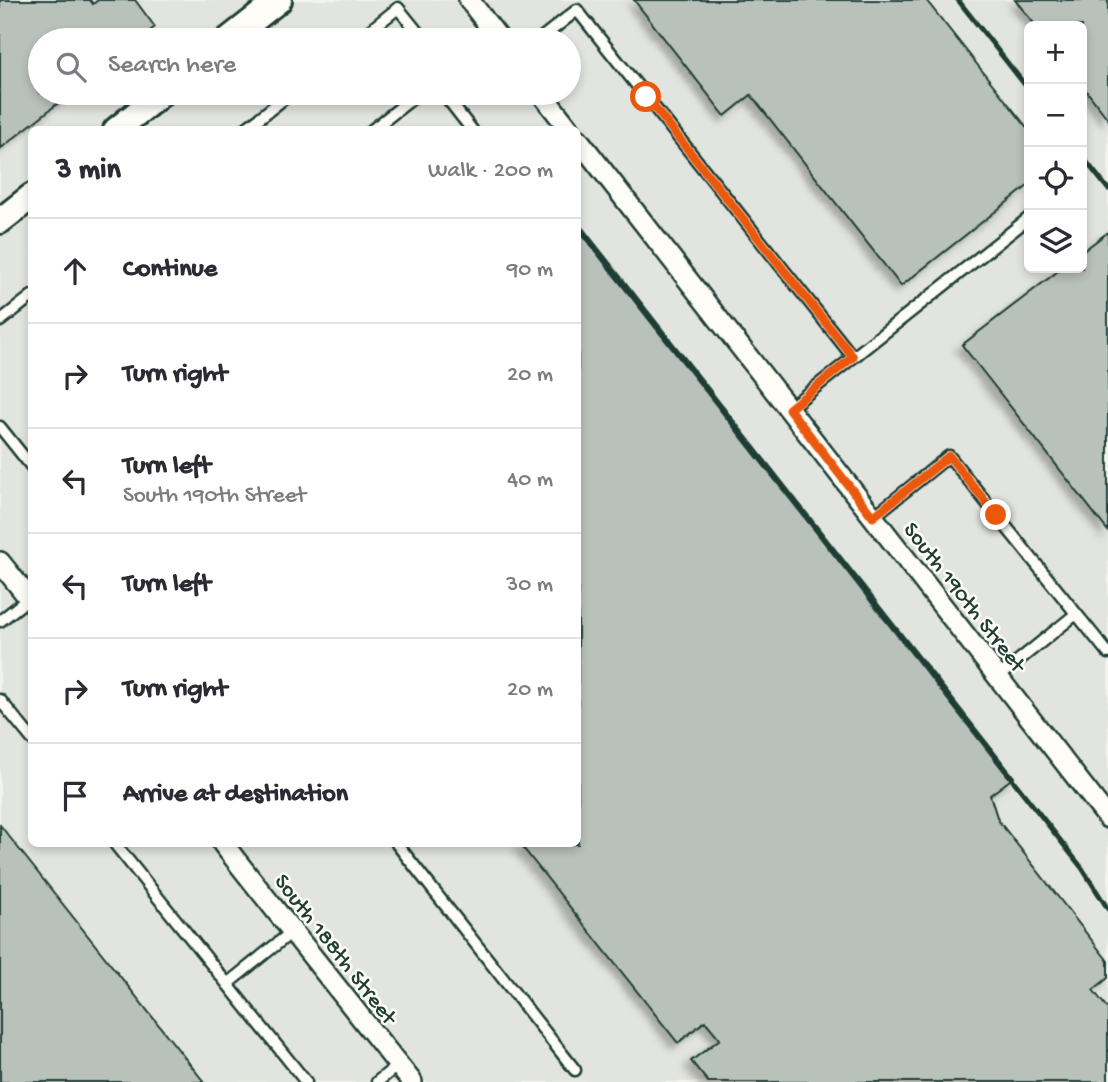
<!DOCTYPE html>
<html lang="en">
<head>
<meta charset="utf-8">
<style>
  body { margin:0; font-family:"Gochi Hand",sans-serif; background:#f2f2f3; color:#2b2b33 }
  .controls { position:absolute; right:21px; top:21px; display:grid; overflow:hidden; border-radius:10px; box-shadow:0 4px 10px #0003 }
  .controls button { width:63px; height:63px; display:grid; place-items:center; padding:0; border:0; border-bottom:2px solid #e1e1e2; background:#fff; color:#2b2b33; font:35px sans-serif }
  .stop { position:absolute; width:21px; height:21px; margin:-16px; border:5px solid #ea580c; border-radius:50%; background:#fff }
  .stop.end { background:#ea580c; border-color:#fff; box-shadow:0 2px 7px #0008 }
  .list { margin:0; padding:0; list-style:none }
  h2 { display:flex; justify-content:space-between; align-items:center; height:91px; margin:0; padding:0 28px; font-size:30px }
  h2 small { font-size:23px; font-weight:400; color:#7c7c81 }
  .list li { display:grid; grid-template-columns:46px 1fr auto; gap:21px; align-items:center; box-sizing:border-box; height:105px; padding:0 28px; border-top:2px solid #e1e1e2 }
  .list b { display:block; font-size:26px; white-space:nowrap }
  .list p { margin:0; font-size:23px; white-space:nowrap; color:#7c7c81 }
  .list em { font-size:23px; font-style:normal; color:#7c7c81 }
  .icon { flex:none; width:38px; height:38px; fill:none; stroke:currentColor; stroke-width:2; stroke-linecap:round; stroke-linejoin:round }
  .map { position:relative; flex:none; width:1108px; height:1082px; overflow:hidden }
  .search { position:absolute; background:#fff; box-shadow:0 4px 10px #0003; left:28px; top:28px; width:553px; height:77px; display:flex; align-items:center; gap:18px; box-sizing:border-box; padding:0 24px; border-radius:38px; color:#7c7c81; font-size:26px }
  .panel { position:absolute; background:#fff; box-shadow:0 4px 10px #0003; left:28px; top:126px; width:553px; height:721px; border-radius:10px }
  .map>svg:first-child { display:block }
  .built { fill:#e2e5df; fill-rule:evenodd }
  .building { fill:#b9c1bb; stroke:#1f3d34; stroke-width:2; filter:url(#shadow) }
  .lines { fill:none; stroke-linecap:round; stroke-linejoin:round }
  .service-casing { stroke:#1f3d34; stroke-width:15 }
  .minor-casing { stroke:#1f3d34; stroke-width:24 }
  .tertiary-casing { stroke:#1f3d34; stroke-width:30 }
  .service { stroke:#fdfcf7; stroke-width:10 }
  .minor { stroke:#fdfcf7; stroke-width:19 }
  .tertiary { stroke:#fdfcf7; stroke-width:24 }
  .rail { stroke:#1f3d34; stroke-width:5 }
  .route { stroke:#ea580c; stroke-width:9 }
  .labels { text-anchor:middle; stroke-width:5; stroke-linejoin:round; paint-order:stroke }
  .street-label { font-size:23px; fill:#1f3d34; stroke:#fdfcf7 }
</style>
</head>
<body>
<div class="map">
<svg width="1108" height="1082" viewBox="0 0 1108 1082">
  <defs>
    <filter id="shadow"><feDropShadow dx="-6" dy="6" stdDeviation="3.5" flood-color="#0004"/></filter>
  </defs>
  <rect width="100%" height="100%" fill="#f4f4ef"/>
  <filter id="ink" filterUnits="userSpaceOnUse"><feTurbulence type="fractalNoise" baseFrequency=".0143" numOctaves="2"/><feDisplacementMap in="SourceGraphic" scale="14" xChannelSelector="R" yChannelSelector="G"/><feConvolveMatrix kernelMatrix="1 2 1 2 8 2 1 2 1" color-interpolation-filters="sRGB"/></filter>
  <g filter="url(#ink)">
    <!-- built -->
    <path class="built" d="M 0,0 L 1108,0 L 1108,1082 L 0,1082 ZM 1029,26 L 1082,26 L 1082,268 L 1029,268 ZM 40,40 L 569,40 L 569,93 L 40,93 ZM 32,130 L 578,130 L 578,844 L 32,844 Z"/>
    <!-- building -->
    <path class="building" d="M 0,0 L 90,0 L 93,4 L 98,0 L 135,0 L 155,27 L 138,40 L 40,40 L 40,93 L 71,93 L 0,149 Z
      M 634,0 L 926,0 L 1029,130 L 1029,185 L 901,286 L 751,95 L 725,116 Z
      M 1015,0 L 1108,0 L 1108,119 L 1082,85 L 1082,26 L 1036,26 Z
      M 578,222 L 1014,777 L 990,795 L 998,820 L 1108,961 L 1108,978 L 1093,990 L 1108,1009 L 1108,1082 L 708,1082 L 691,1061 L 720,1039 L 705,1021 L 678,1043 L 520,844 L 578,844 Z
      M 1108,232 L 1108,531 L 962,345 L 1062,268 L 1082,268 L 1082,252 Z
      M 0,825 L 204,1082 L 0,1082 Z"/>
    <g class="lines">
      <defs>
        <path id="service" d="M 358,40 L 398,8 L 424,40
          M 539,40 L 577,10 L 853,357
          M 443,93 L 472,130
          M 244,130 L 291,93
          M 372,130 L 419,93
          M 0,321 L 32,296
          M 788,409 L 1029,218
          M 0,427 L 32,467
          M 873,517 L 949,456 L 1108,653
          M 0,621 L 29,598
          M 998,677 L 1076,614
          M 0,700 L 32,739
          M 115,844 L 306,1082
          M 397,844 L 575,1070
          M 227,984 L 293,931
          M 377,1082 L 398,1065"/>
        <path id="minor" d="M 469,0 L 500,40
          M 541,93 L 570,130
          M 578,139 L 1108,818
          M 0,562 L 32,602
          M 223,844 L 412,1082"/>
        <path id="tertiary" d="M 228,40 L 279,0
          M 116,130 L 162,93
          M 0,221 L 32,196"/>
      </defs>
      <!-- service casing -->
      <use href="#service" class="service-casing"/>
      <!-- minor casing -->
      <use href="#minor" class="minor-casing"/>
      <!-- tertiary casing -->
      <use href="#tertiary" class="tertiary-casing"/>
      <!-- service -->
      <use href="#service" class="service"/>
      <!-- minor -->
      <use href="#minor" class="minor"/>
      <!-- tertiary -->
      <use href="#tertiary" class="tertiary"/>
      <!-- rail -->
      <path class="rail" d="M 958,0 L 1029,90
        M 1082,156 L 1108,189
        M 578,227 L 1082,868 L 1108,909"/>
    </g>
  </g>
  <g class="lines" filter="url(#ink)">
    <!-- route -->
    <path class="route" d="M 646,97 L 853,357 L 789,409 L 873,517 L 949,456 L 996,515"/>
  </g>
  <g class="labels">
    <!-- street labels -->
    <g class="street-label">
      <text transform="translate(966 596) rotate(52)" y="8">South 190th Street</text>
      <text transform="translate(337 948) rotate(52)" y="8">South 188th Street</text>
    </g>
  </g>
</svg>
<div class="controls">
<button>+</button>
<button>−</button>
<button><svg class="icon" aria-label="locate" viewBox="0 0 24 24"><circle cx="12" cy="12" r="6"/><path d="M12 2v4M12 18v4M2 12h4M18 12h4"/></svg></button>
<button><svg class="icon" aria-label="layers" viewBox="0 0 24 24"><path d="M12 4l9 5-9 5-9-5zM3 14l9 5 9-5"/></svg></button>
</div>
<div class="stop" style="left:646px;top:97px"></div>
<div class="stop end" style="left:996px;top:515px"></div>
<div class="search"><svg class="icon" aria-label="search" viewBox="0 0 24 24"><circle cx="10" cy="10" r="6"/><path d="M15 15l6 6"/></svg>Search here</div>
<section class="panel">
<h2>3 min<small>Walk · 200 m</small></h2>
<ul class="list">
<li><svg class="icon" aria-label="ahead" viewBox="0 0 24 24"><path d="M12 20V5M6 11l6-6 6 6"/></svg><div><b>Continue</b></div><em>90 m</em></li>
<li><svg class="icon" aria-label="right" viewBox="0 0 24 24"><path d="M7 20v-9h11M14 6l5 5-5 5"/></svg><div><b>Turn right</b></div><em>20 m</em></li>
<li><svg class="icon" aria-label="left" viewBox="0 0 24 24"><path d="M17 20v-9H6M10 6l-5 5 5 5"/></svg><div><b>Turn left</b><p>South 190th Street</p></div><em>40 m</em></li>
<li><svg class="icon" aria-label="left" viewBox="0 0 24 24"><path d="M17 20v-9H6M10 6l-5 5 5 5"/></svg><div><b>Turn left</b></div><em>30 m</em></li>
<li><svg class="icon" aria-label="right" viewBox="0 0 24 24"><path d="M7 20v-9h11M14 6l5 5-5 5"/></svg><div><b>Turn right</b></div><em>20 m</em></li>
<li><svg class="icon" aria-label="arrive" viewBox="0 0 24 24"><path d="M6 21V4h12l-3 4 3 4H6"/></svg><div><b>Arrive at destination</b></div></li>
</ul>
</section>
</div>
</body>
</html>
